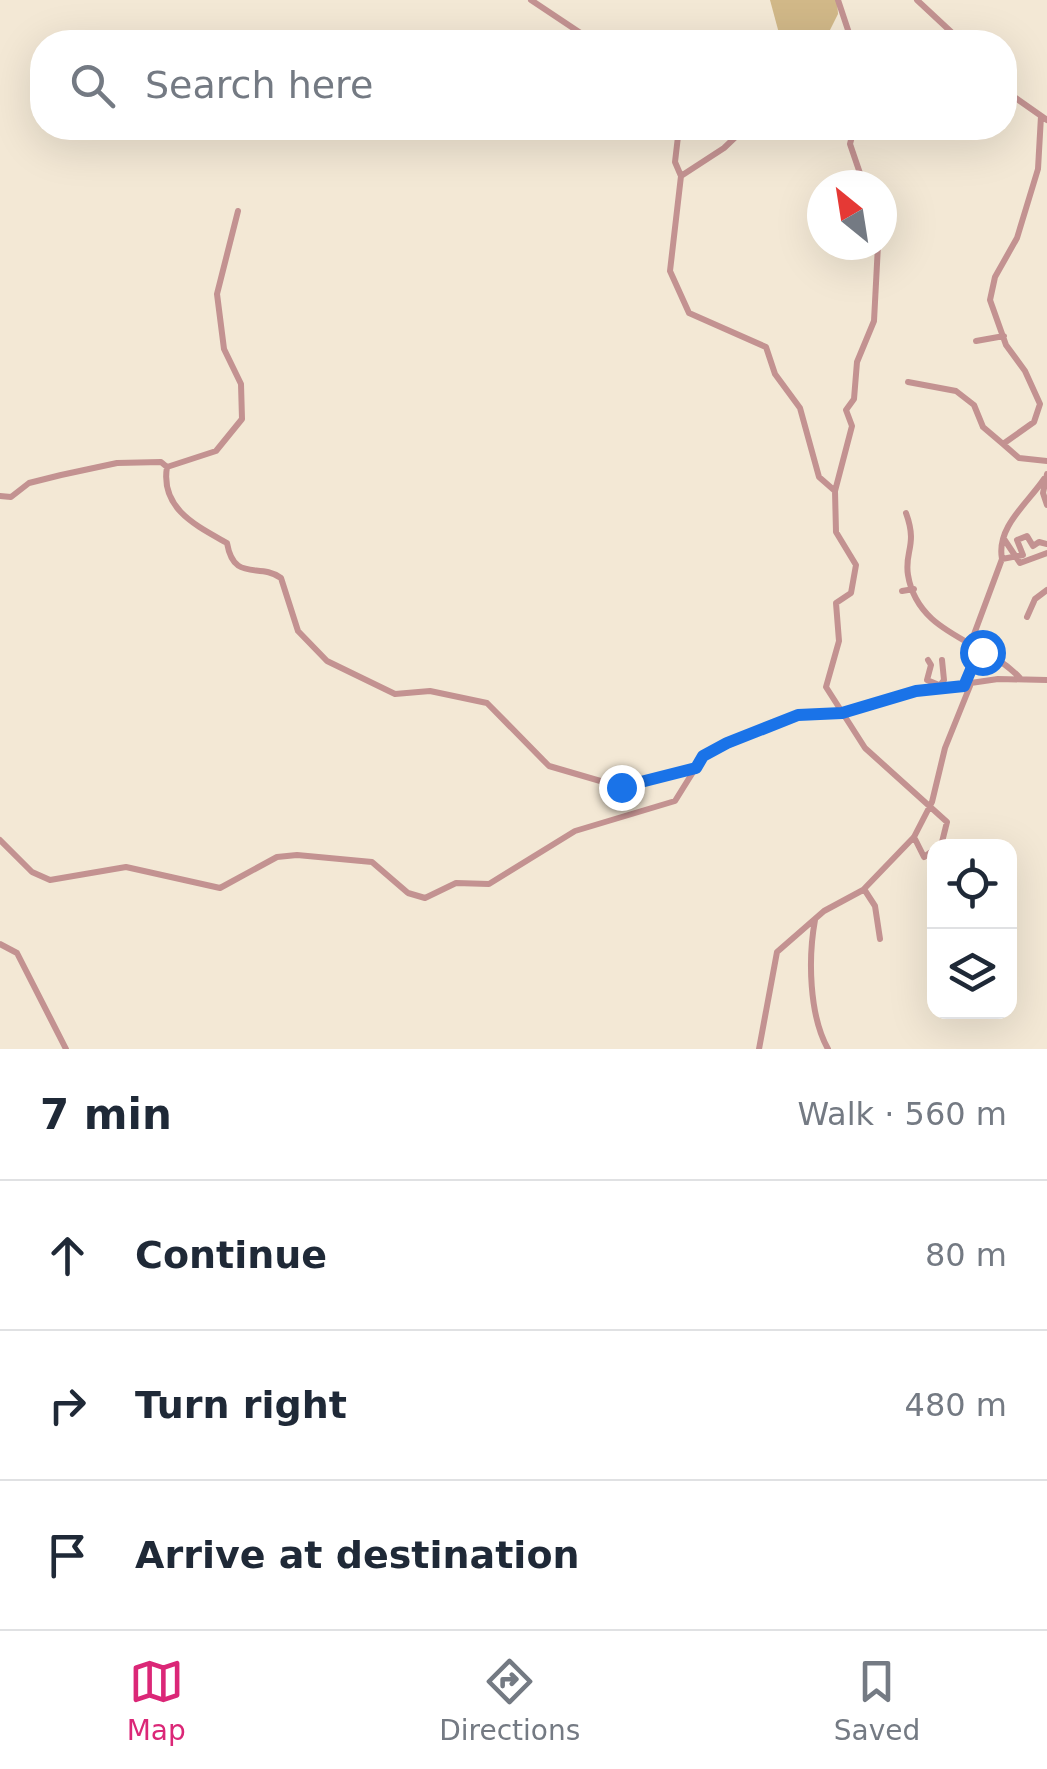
<!DOCTYPE html>
<html lang="en">
<head>
<meta charset="utf-8">
<style>
  body { margin:0; font-family:"DejaVu Sans",sans-serif; background:#f6f6f7; color:#1f2937 }
  .controls { position:absolute; right:30px; bottom:30px; display:grid; overflow:hidden; border-radius:20px; box-shadow:0 10px 40px #0002 }
  .controls button { width:90px; height:90px; display:grid; place-items:center; padding:0; border:0; border-bottom:2px solid #e0e1e3; background:#fff; color:#1f2937; font:50px sans-serif }
  .compass { position:absolute; left:807px; top:170px; width:90px; height:90px; border-radius:50%; background:#fff; box-shadow:0 10px 40px #0002; rotate:330deg }
  .stop { position:absolute; width:30px; height:30px; margin:-22px; border:8px solid #1a73e8; border-radius:50%; background:#fff }
  .stop.end { background:#1a73e8; border-color:#fff; box-shadow:0 2px 10px #0008 }
  .list { margin:0; padding:0; list-style:none }
  h2 { display:flex; justify-content:space-between; align-items:center; height:130px; margin:0; padding:0 40px; font-size:42px }
  h2 small { font-size:32px; font-weight:400; color:#747a83 }
  .list li { display:grid; grid-template-columns:65px 1fr auto; gap:30px; align-items:center; box-sizing:border-box; height:150px; padding:0 40px; border-top:2px solid #e0e1e3 }
  .list b { display:block; font-size:38px; white-space:nowrap }
  .list em { font-size:32px; font-style:normal; color:#747a83 }
  .icon { flex:none; width:55px; height:55px; fill:none; stroke:currentColor; stroke-width:2; stroke-linecap:round; stroke-linejoin:round }
  .map { position:relative; flex:none; width:1047px; height:1049px; overflow:hidden }
  .search { position:absolute; background:#fff; box-shadow:0 10px 40px #0002; left:30px; right:30px; top:30px; height:110px; display:flex; align-items:center; gap:25px; box-sizing:border-box; padding:0 35px; border-radius:40px; color:#747a83; font-size:38px }
  .sheet { height:580px; background:#fff }
  nav { display:flex; justify-content:space-around; align-items:center; box-sizing:border-box; height:140px; border-top:2px solid #e0e1e3; background:#fff; font-size:28px; color:#747a83 }
  nav a { display:grid; justify-items:center; gap:5px }
  nav .on { color:#db2777 }
  .map>svg:first-child { display:block }
  .green { fill:#d1b888 }
  .lines { fill:none; stroke-linecap:round; stroke-linejoin:round }
  .minor { stroke:#c39291; stroke-width:6 }
  .route { stroke:#1a73e8; stroke-width:12 }
</style>
</head>
<body>
<div class="map">
<svg width="1047" height="1049" viewBox="0 0 1047 1049">
  <rect width="100%" height="100%" fill="#f3e8d5"/>
  <!-- green -->
  <path class="green" d="M 770,0 L 837,0 L 838,14 L 829,32 L 780,37 Z"/>
  <g class="lines">
    <!-- minor -->
    <path class="minor" d="M 531,0 L 582,34 L 612,34 L 628,42
      M 838,0 L 852,42
      M 917,0 L 962,42
      M 1004,104 L 1010,94 L 1047,120
      M 1041,116 L 1038,169 L 1017,238 L 995,277 L 990,300 L 1006,345 L 1025,371 L 1040,404 L 1034,422 L 1003,444 L 1019,458 L 1047,461
      M 679,128 L 675,162 L 681,176
      M 745,128 L 724,148 L 681,176 L 670,271 L 689,313 L 766,347 L 775,374 L 800,408 L 819,477 L 835,491 L 836,532 L 856,565 L 851,593 L 836,603 L 839,641 L 826,687 L 865,748 L 947,822 L 941,846
      M 854,128 L 850,144 L 864,185
      M 976,341 L 1004,336
      M 908,382 L 956,391 L 974,405 L 983,427 L 1003,444
      M 167,467 C 160,509 197,526 227,543 C 234,583 259,562 281,578 L 298,631 L 327,661 L 395,694 L 430,691 L 487,703 L 549,766 L 621,787 L 696,768
      M 1047,474 L 1043,493 L 1047,505
      M 835,491 L 852,426 L 846,410 L 854,399 L 857,362 L 874,321 L 878,245
      M 0,496 L 11,497 L 29,483 L 61,475 L 117,463 L 161,462 L 167,467 L 216,451 L 242,419 L 241,384 L 224,349 L 217,294 L 238,211
      M 906,513 C 918,546 904,551 908,575 C 918,636 985,640 1020,678
      M 1004,539 L 1020,563 L 1047,553
      M 1002,559 L 1023,555 L 1017,540 L 1027,536 L 1033,546 L 1039,542 L 1047,544
      M 902,591 L 914,589
      M 1027,617 L 1035,599 L 1047,590
      M 970,645 L 1002,559 C 996,527 1028,503 1044,479
      M 928,660 L 931,665 L 927,680 L 939,685
      M 964,686 L 975,661 L 971,646
      M 938,688 L 944,680 L 942,660
      M 914,837 L 924,857 L 934,850
      M 0,840 L 32,872 L 50,880 L 126,867 L 220,888 L 277,857 L 297,855 L 372,862 L 408,893 L 425,898 L 456,883 L 489,884 L 575,831 L 675,801 L 703,756 L 798,715 L 842,713 L 916,691 L 998,679 L 1047,680
      M 929,855 L 934,867
      M 864,889 L 875,906 L 880,939
      M 815,920 C 808,958 809,1015 828,1049
      M 0,944 L 17,953 L 66,1049
      M 759,1049 L 777,952 L 824,911 L 863,890 L 914,837 L 932,802 L 945,748 L 970,686"/>
  </g>
  <g class="lines">
    <!-- route -->
    <path class="route" d="M 621,787 L 696,768 L 703,756 L 727,743 L 798,715 L 842,713 L 916,691 L 964,686 L 975,660 L 971,646 L 982,652"/>
  </g>
</svg>
<div class="controls">
<button><svg class="icon" aria-label="locate" viewBox="0 0 24 24"><circle cx="12" cy="12" r="6"/><path d="M12 2v4M12 18v4M2 12h4M18 12h4"/></svg></button>
<button><svg class="icon" aria-label="layers" viewBox="0 0 24 24"><path d="M12 4l9 5-9 5-9-5zM3 14l9 5 9-5"/></svg></button>
</div>
<svg class="compass" viewBox="-18 -18 36 36"><path d="M0-13l5 13h-10z" fill="#e53935"/><path d="M0 13l5-13h-10z" fill="#747a83"/></svg>
<div class="stop" style="left:982px;top:652px"></div>
<div class="stop end" style="left:621px;top:787px"></div>
<div class="search"><svg class="icon" aria-label="search" viewBox="0 0 24 24"><circle cx="10" cy="10" r="6"/><path d="M15 15l6 6"/></svg>Search here</div>
</div>
<section class="sheet">
<h2>7 min<small>Walk · 560 m</small></h2>
<ul class="list">
<li><svg class="icon" aria-label="ahead" viewBox="0 0 24 24"><path d="M12 20V5M6 11l6-6 6 6"/></svg><div><b>Continue</b></div><em>80 m</em></li>
<li><svg class="icon" aria-label="right" viewBox="0 0 24 24"><path d="M7 20v-9h11M14 6l5 5-5 5"/></svg><div><b>Turn right</b></div><em>480 m</em></li>
<li><svg class="icon" aria-label="arrive" viewBox="0 0 24 24"><path d="M6 21V4h12l-3 4 3 4H6"/></svg><div><b>Arrive at destination</b></div></li>
</ul>
</section>
<nav>
<a class="on"><svg class="icon" aria-label="map" viewBox="0 0 24 24"><path d="M3 6l6-2 6 2 6-2v14l-6 2-6-2-6 2zM9 4v14M15 6v14"/></svg>Map</a>
<a><svg class="icon" aria-label="directions" viewBox="0 0 24 24"><path d="M12 3l9 9-9 9-9-9zM9 14v-3h6M13 9l2 2-2 2"/></svg>Directions</a>
<a><svg class="icon" aria-label="saved" viewBox="0 0 24 24"><path d="M7 4h10v16l-5-4-5 4z"/></svg>Saved</a>
</nav>
</body>
</html>
